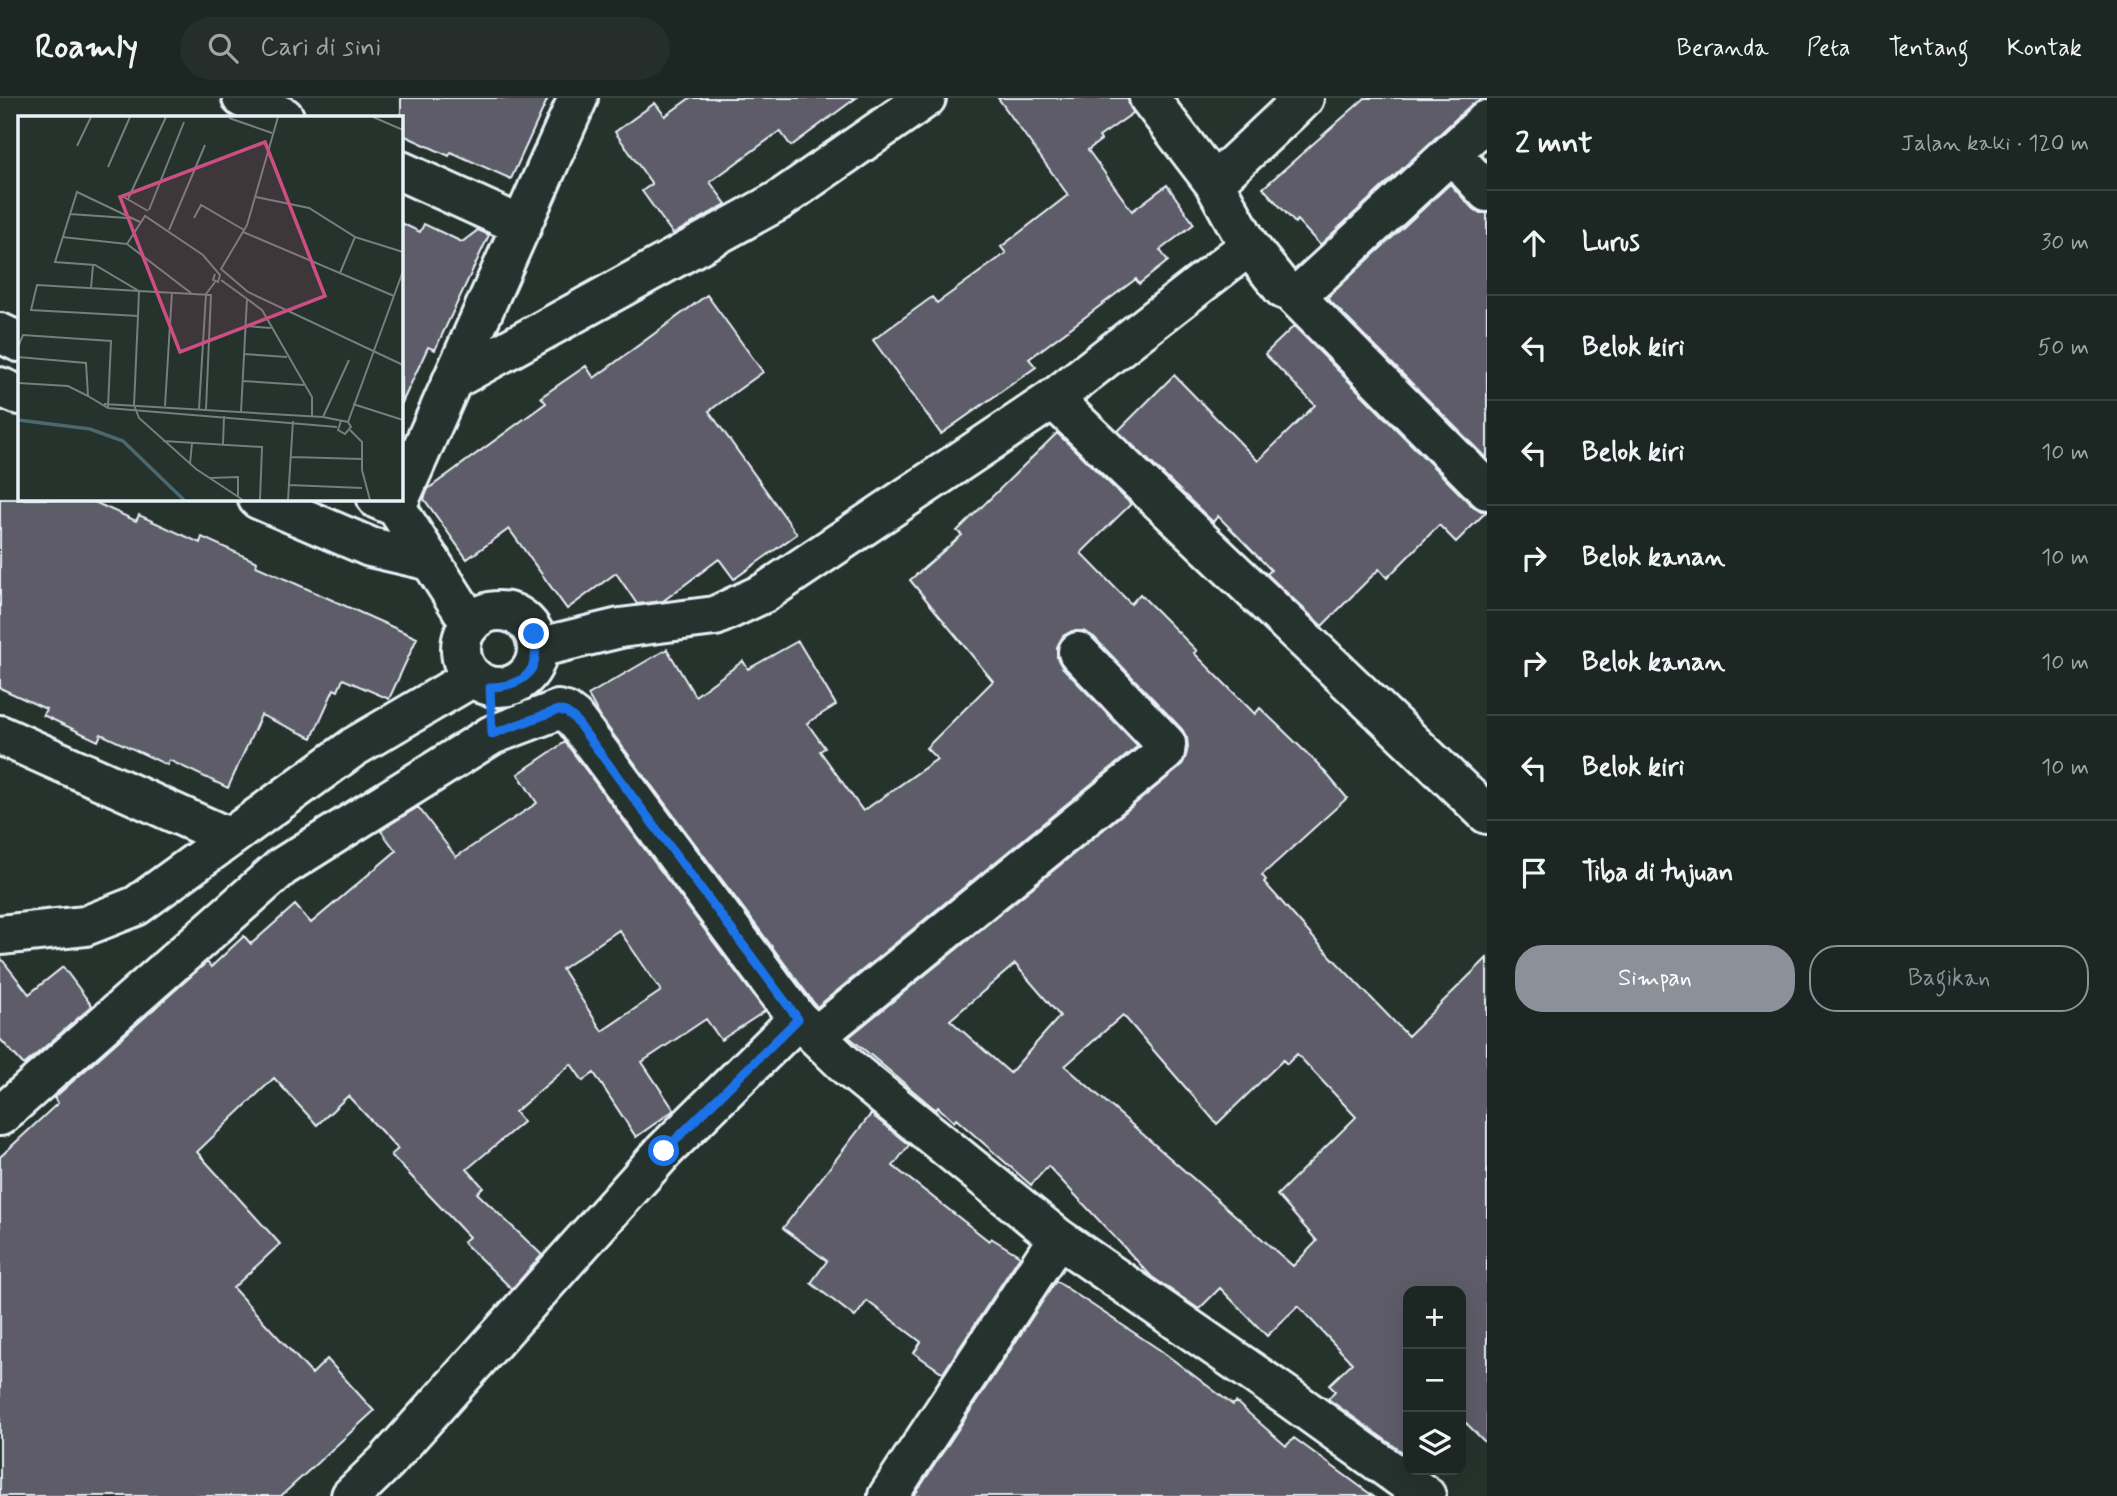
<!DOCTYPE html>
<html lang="id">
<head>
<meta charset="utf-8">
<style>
  body { margin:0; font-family:Mynerve,sans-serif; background:#252e2a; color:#f1f3f6 }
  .controls { position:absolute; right:21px; bottom:21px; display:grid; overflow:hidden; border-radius:14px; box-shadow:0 7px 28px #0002 }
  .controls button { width:63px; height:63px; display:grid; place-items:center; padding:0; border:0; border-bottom:2px solid #3a4340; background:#1c2622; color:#f1f3f6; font:35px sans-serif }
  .stop { position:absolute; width:21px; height:21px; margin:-16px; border:5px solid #1a73e8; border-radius:50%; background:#fff }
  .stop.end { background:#1a73e8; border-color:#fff; box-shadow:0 2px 7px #0008 }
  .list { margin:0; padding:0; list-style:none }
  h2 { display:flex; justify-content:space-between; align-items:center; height:91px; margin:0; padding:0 28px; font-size:30px }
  h2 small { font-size:23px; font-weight:400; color:#a0a5a5 }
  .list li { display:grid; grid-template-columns:46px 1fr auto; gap:21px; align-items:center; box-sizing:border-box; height:105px; padding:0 28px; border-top:2px solid #3a4340 }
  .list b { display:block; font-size:26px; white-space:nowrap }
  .list em { font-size:23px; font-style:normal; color:#a0a5a5 }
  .actions { display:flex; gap:14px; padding:21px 28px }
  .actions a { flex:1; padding:16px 0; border:2px solid #8c9099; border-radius:28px; text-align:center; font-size:24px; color:#8c9099 }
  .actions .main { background:#8c9099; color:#fff }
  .icon { flex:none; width:38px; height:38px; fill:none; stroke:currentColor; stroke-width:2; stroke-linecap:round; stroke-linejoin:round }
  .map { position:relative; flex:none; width:1487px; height:1398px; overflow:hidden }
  header { display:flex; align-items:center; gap:42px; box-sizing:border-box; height:98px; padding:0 35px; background:#1c2622; border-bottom:2px solid #3a4340 }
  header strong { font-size:33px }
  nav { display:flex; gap:38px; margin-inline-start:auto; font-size:24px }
  .search { width:490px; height:63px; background:#252e2a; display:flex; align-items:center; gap:18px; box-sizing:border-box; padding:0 24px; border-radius:38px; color:#a0a5a5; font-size:26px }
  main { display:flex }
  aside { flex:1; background:#1c2622 }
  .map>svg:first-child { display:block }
  .building { fill:#5d5c68; stroke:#e8f1f8; stroke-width:2; fill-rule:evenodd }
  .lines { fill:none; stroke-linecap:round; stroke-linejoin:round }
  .minor-casing { stroke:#e8f1f8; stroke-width:44 }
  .minor { stroke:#26332d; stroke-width:38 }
  .route { stroke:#1a73e8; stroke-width:9 }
  .inset-river { fill:none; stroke:#49696f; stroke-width:3.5 }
  .inset-road { fill:none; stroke:#747f7e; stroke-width:2 }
  .view { fill:#cc4e82; fill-opacity:0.15; stroke:#cc4e82; stroke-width:3.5 }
  .inset-edge { fill:none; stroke:#e8f1f8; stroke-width:3.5 }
</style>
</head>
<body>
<header>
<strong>Roamly</strong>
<div class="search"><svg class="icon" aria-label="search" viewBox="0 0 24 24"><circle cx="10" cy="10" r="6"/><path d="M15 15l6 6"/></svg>Cari di sini</div>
<nav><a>Beranda</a><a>Peta</a><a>Tentang</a><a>Kontak</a></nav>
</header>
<main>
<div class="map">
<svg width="1487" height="1398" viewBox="0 0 1487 1398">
  <rect width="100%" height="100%" fill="#26332d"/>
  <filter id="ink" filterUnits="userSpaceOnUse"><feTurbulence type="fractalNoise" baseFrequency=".0143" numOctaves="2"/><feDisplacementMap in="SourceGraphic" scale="14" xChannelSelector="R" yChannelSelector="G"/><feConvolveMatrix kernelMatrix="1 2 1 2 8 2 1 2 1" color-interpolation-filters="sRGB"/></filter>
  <g filter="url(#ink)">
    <!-- building -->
    <path class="building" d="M 401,0 L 548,0 L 511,81 L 451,54 L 449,58 L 401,36 Z
      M 690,0 L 856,0 L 791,48 L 780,33 L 710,84 L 726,106 L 673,136 L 642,93 L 652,86 L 615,34 L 655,5 L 665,18 Z
      M 998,0 L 1128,0 L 1133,15 L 1099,39 L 1101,42 L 1088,52 L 1132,113 L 1167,87 L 1194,126 L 1160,152 L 1168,163 L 1139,186 L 1136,181 L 1029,261 L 1036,269 L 941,336 L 873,242 L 932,199 L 937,205 L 1006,155 L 1001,149 L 1068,97 Z
      M 1365,0 L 1487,0 L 1487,1 L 1472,6 L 1320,147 L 1297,122 L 1295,125 L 1263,90 Z
      M 1450,86 L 1471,109 L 1480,115 L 1487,115 L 1487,361 L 1327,200 Z
      M 401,125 L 420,134 L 424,126 L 462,144 L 478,132 L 489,137 L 435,252 L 428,249 L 401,307 Z
      M 707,197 L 763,274 L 709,313 L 797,436 L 734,481 L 719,461 L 663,503 L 637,506 L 616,475 L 567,511 L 509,431 L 467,461 L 424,401 L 428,391 L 546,305 L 541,299 L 586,268 L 594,280 Z
      M 1294,228 L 1471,407 L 1481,413 L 1487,413 L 1456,444 L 1439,427 L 1387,480 L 1379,471 L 1322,528 L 1267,476 L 1271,472 L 1218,418 L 1213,424 L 1118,333 L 1174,277 L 1258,363 L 1315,307 L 1265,256 Z
      M 1057,335 L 1131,406 L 1081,455 L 1131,506 L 1140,496 L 1197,553 L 1194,555 L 1255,616 L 1260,610 L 1319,667 L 1347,700 L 1262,777 L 1266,782 L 1264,784 L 1318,845 L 1408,938 L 1487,860 L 1487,1346 L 1466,1325 L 1461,1330 L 1461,1193 L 1408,1193 L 1408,1358 L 1328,1301 L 1335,1293 L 1329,1287 L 1352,1265 L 1298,1208 L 1267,1238 L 1220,1190 L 1199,1211 L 1152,1179 L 1048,1068 L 1031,1087 L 956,1021 L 954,1024 L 938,1009 L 936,1012 L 849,939 L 1179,670 L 1186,658 L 1188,649 L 1187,640 L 1182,631 L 1094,539 L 1083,533 L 1072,533 L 1063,538 L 1057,549 L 1057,560 L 1062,569 L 1138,648 L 817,909 L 601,620 L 588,597 L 667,551 L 695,598 L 743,563 L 748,571 L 798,543 L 836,607 L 807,625 L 825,650 L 820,653 L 863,713 L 937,661 L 926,650 L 993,583 L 910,482 L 962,437 L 957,433 ZM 1015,866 L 1060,918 L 1010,975 L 950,922 ZM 1123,917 L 1217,1026 L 1283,962 L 1287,966 L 1297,956 L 1356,1019 L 1277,1097 L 1317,1143 L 1293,1168 L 1065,968 Z
      M 0,401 L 88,401 L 136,423 L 139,417 L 200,445 L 202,439 L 257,464 L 256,468 L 417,540 L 389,601 L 343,581 L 338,593 L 334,591 L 312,640 L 261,617 L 228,690 L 169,662 L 167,667 L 101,636 L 98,643 L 43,617 L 46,611 L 0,590 Z
      M 565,644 L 765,913 L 721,942 L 706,921 L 642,964 L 674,1012 L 636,1039 L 594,975 L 583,983 L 571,966 L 515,1014 L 523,1024 L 467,1071 L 483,1089 L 477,1095 L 542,1157 L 512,1191 L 463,1144 L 469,1139 L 391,1057 L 398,1051 L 348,998 L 317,1027 L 274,980 L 197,1054 L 280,1146 L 233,1190 L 312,1276 L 327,1261 L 374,1313 L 281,1398 L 0,1398 L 0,1059 L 58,1005 L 54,1000 L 207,864 L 211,869 L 244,838 L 251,846 L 295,807 L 311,825 L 396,753 L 381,733 L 389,727 L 418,709 L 456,759 L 537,705 L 518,676 ZM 619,832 L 661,893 L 602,933 L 562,871 Z
      M 0,859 L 29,896 L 63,869 L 92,908 L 24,967 L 0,941 Z
      M 871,1016 L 909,1047 L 893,1068 L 989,1143 L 991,1140 L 1020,1158 L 943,1275 L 914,1255 L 921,1244 L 867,1203 L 855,1219 L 811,1185 L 827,1163 L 783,1130 Z
      M 1056,1183 L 1160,1252 L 1233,1307 L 1236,1304 L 1286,1348 L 1294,1340 L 1373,1398 L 914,1398 Z"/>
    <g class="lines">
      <defs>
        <path id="minor" d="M 242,0 L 284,19
          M 1452,56 L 1487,94
          M 401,73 L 522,128
          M 1214,85 L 1304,0
          M 1249,148 L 1283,191 L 1298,197 L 1487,22
          M 1293,196 L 1487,392
          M 0,235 L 19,244
          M 453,282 L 778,103 L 926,0
          M 0,289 L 19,297
          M 1053,301 L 1487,716
          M 401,398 L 578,0
          M 258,401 L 370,449 L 431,463
          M 377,401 L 396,409 L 471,526
          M461 551a38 38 0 1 1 76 0a38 38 0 1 1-76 0Z
          M 537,550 L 620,530 L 715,518 L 764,495 L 1053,301 L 1249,148 L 1214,85 L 1149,0
          M 0,637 L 228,739
          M 0,837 L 85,828 L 136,808 L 354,649 L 473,579
          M 816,938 L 1165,654 L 1166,646 L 1078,554
          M 0,1018 L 282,769 L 492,637 L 558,612 L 566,614 L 574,620 L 798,921 L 849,970 L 1058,1140 L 1288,1299 L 1426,1398
          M 351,1398 L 386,1364 L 664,1053 L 798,921
          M 888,1398 L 1058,1140"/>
      </defs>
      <!-- minor casing -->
      <use href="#minor" class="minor-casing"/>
      <!-- minor -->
      <use href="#minor" class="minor"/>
    </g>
  </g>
  <g class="lines" filter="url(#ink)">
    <!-- route -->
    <path class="route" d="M 534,536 C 541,572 526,588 490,589 L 492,636 L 558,612 L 566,614 L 574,620 L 798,921 L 664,1053"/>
  </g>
  <!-- overview -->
  <g transform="translate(18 18)">
    <rect width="385" height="385" fill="#26332d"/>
    <path class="inset-river" d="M 0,304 L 72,313 L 105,325 L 166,384"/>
    <path class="inset-road" d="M 260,1 L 229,109 L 203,153 L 230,176 L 385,249M 355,1 L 385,14M 211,2 L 254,17M 59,30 L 73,1M 90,51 L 112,1M 104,80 L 130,95M 238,81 L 291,92 L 337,121 L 322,157M 110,83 L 148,1M 131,94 L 166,6M 52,98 L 109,102M 176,102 L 183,89 L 226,114M 122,106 L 59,76 L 37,146 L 77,149 L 121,175 L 193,179M 151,114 L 187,29M 225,116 L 376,180M 44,121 L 109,128 L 127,100 L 185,139 L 202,159 L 200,166 L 195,164 L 197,158M 337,121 L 385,136M 109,128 L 173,177M 203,164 L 244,194 L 294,281 L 294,300M 19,169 L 121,175 L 120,200 L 13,194 ZM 73,172 L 75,149M 120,200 L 116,289 L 121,302 L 178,353 L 225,384M 228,210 L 253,212M 0,231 L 5,219 L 93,225 L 90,292M 226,238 L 269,241M 0,241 L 68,247 L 70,280 L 90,292 L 319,311M 225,265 L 286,269M 0,267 L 50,270 L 70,280M 86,288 L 305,301 L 330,306 L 333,311 L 327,318 L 320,314 L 323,305M 335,288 L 385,304M 147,290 L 154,176M 181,293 L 188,178 L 197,166M 188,293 L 193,178M 223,296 L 229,183M 305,301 L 331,244M 330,306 L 385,155M 332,314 L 344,326 L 344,354 L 352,384M 145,325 L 244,331 L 242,384M 205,328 L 206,300M 273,341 L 344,343M 172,348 L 174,327M 192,362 L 220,361 L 220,380M 271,369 L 344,372M 270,384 L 275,305"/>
    <path class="view" d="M 247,26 L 307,180 L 162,236 L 102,81 Z"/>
    <rect width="385" height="385" class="inset-edge"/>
  </g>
</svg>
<div class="controls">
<button>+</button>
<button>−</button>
<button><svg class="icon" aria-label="layers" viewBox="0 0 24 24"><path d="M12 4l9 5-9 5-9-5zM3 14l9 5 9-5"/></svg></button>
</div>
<div class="stop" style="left:664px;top:1053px"></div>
<div class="stop end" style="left:534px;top:536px"></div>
</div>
<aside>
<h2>2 mnt<small>Jalan kaki · 120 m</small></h2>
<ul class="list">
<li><svg class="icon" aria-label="ahead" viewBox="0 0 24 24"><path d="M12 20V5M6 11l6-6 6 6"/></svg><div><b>Lurus</b></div><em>30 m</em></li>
<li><svg class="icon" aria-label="left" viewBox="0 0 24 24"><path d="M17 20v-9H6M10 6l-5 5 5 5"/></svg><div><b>Belok kiri</b></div><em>50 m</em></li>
<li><svg class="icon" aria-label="left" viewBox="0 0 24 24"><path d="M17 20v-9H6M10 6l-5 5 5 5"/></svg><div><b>Belok kiri</b></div><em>10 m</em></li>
<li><svg class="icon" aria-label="right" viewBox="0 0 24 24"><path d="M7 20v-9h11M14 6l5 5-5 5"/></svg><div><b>Belok kanan</b></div><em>10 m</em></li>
<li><svg class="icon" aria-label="right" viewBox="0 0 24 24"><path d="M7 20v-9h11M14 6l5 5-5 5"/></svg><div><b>Belok kanan</b></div><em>10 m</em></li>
<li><svg class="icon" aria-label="left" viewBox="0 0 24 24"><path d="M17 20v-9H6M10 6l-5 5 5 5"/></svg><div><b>Belok kiri</b></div><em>10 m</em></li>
<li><svg class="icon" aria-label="arrive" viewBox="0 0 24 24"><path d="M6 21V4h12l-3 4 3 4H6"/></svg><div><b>Tiba di tujuan</b></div></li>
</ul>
<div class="actions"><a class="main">Simpan</a><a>Bagikan</a></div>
</aside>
</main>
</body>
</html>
